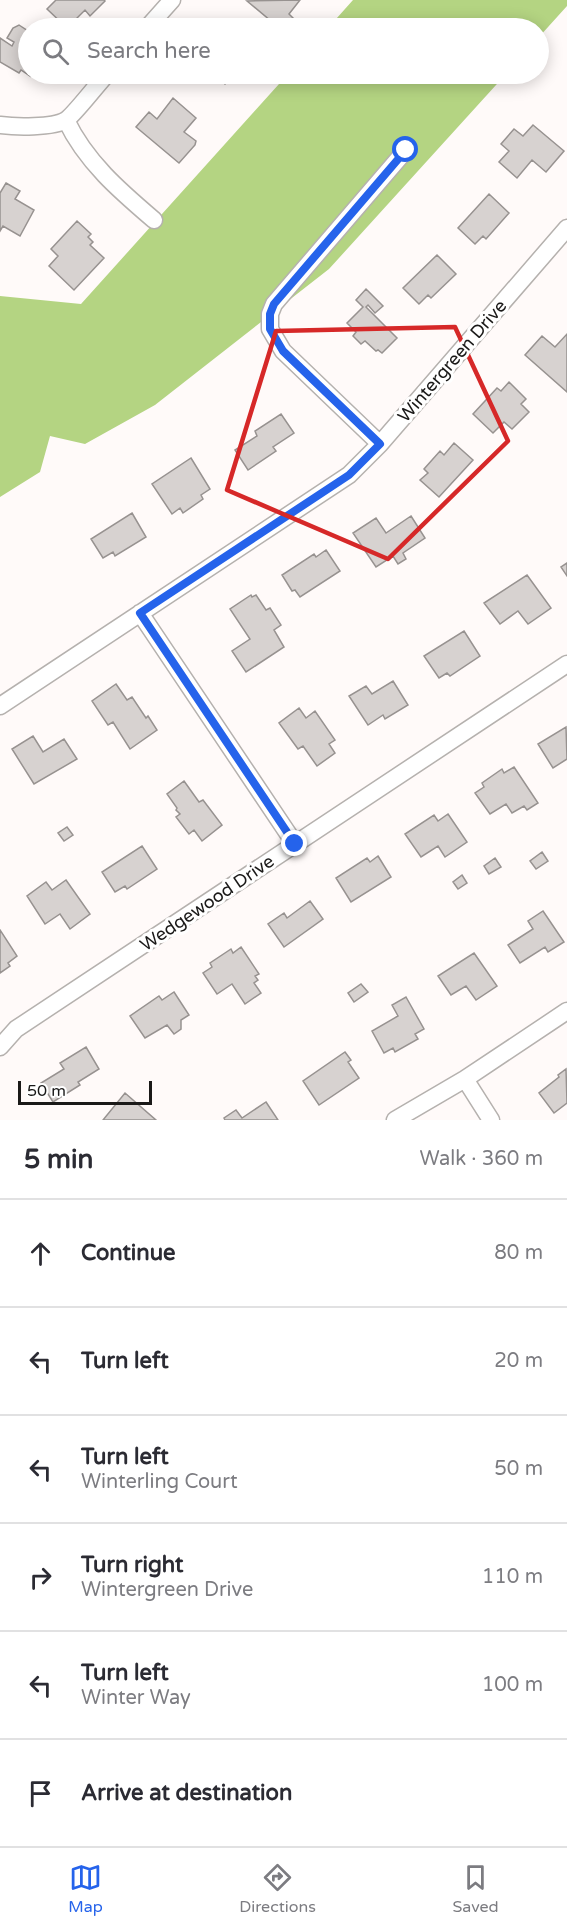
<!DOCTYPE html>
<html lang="en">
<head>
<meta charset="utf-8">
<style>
  body { margin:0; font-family:"Varela Round",sans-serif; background:#f7f7f7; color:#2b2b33 }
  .scale { position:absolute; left:18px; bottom:15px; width:134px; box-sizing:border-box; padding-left:6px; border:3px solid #1a1918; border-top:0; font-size:16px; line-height:21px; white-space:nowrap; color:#1a1918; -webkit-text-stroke:4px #fff; paint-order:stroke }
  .stop { position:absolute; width:18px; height:18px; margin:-14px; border:4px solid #2563eb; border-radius:50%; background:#fff }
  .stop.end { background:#2563eb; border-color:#fff; box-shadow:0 2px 6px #0008 }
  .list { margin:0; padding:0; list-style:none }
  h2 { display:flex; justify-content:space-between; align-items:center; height:78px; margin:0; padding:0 24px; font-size:26px }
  h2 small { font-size:20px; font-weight:400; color:#7c7c81 }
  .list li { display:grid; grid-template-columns:39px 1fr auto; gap:18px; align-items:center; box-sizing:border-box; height:108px; padding:0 24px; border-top:2px solid #e1e1e2 }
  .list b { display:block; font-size:22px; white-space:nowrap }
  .list p { margin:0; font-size:20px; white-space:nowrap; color:#7c7c81 }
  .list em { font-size:20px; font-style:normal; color:#7c7c81 }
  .icon { flex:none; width:33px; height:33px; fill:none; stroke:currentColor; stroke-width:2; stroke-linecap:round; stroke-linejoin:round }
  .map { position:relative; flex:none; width:567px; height:1120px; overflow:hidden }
  .search { position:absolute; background:#fff; box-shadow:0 3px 15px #0003; left:18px; right:18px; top:18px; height:66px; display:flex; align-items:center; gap:15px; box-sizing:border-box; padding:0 21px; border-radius:33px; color:#7c7c81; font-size:22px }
  .sheet { height:726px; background:#fff }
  nav { display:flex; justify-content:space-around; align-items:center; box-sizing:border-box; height:84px; border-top:2px solid #e1e1e2; background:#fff; font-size:16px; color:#7c7c81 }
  nav a { display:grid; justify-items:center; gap:3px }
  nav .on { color:#2563eb }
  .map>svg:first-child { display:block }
  .forest { fill:#b4d482 }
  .building { fill:#d7d2d0; stroke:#979290; stroke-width:1.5 }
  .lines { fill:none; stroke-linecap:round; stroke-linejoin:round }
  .minor-casing { stroke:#b5b1ae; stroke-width:19 }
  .minor { stroke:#fff; stroke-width:16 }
  .route { stroke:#2563eb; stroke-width:8 }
  .marked { fill:none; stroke:#d62828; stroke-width:4.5; stroke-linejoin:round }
  .labels { text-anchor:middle; stroke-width:6; stroke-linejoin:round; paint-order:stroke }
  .street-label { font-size:18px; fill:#1a1918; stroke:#fff }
</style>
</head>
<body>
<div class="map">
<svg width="567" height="1120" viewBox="0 0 567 1120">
  <rect width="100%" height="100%" fill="#fffaf9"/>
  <!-- forest -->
  <path class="forest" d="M 353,0 L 567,0 L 567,6 L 539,37 L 538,28 L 328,28 Z
    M 288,74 L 506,74 L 329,269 L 155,405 L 85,444 L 50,436 L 40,472 L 0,497 L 0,296 L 81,304 Z"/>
  <!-- building -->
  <path class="building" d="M 56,0 L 104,0 L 105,1 L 90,16 L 85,10 L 67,28 L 47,9 Z
    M 300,0 L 289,14 L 294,19 L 286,28 L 278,24 L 277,26 L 247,1 Z
    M 19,25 L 28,31 L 30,76 L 21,70 L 19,73 L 0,62 L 0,38 L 12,46 L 14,42 L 7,38 L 13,28 Z
    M 214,74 L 234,74 L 225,84 Z
    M 173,98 L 196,118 L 184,132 L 196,141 L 195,145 L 179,163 L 136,127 L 149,112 L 157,119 Z
    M 533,125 L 564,151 L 546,172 L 532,160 L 517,178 L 499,162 L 509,151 L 501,144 L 514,129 L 523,136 Z
    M 6,183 L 20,191 L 15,199 L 34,210 L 20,236 L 3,226 L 0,231 L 0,193 Z
    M 489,194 L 509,213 L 486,239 L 483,236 L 475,244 L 458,228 Z
    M 77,221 L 91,234 L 88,237 L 93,242 L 90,245 L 104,258 L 74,290 L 49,266 L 58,256 L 51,249 Z
    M 437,255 L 456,274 L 431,298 L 428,295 L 419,304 L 403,288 Z
    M 366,289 L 383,306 L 375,313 L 368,305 L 366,307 L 397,338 L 382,353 L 378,350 L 376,351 L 365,341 L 361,344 L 353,336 L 356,332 L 347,323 L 363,307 L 356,300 Z
    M 567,334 L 567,392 L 525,355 L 542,336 L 555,347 Z
    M 509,382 L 526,399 L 521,404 L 529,412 L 512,429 L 504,422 L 493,433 L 473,414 L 497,388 L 501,391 Z
    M 281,414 L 294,433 L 273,447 L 276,451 L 248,470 L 235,450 L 257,436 L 255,431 Z
    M 454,443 L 473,460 L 439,497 L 420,480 L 428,473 L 424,469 L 440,451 L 444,455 Z
    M 191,458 L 210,489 L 201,495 L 203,499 L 183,513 L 180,508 L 172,514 L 152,484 Z
    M 132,513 L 146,537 L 115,556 L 113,552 L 103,558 L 91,539 Z
    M 411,516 L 425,538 L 403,553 L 406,559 L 398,564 L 393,556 L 376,567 L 353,533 L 376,518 L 386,533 Z
    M 326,550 L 340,571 L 300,597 L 295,590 L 292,591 L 282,575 L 314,554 L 316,557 Z
    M 567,563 L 567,576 L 561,567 Z
    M 527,575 L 551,608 L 528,624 L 518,611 L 500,624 L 484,603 Z
    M 251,595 L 252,597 L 256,595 L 266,610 L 270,608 L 281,625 L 274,630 L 284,647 L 246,672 L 232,651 L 250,639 L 230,609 Z
    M 464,631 L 480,656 L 450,676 L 447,673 L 439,678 L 424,656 Z
    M 393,681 L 408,705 L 385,719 L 383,715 L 368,725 L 349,696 L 366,686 L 372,694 Z
    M 116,684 L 127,700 L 132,697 L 146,718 L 148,716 L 157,730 L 130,749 L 113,722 L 108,725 L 92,701 Z
    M 299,708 L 306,718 L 315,711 L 335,740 L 329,744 L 335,753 L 317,766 L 303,746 L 298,749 L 279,723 Z
    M 566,727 L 567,759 L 553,768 L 538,744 Z
    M 33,736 L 43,752 L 64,739 L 77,759 L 34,784 L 12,749 Z
    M 514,767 L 538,803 L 527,810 L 524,806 L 512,813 L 506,804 L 490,814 L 475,793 L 484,787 L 482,783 L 502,769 L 504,773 Z
    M 184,781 L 199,802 L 203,800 L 222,825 L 202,841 L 194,830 L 189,834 L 176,817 L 180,814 L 176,810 L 177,808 L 167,794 Z
    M 448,814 L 467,842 L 445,857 L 438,846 L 421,857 L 405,834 L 434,815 L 438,821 Z
    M 67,827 L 73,835 L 64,841 L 58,833 Z
    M 142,846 L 157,869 L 127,889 L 125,886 L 115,892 L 102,872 Z
    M 542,852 L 548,861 L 536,869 L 530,861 Z
    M 378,856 L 391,877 L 351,902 L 336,878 L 367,858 L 370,862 Z
    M 495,858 L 501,867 L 489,874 L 484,866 Z
    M 462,875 L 467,883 L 458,889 L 453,882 Z
    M 66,880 L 90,914 L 70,929 L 60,914 L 45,924 L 27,896 L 46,882 L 52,890 Z
    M 310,901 L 323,919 L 284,947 L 268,924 L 284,913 L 287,918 Z
    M 543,911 L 564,942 L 548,952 L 545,947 L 520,963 L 508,945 L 533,929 L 528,921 Z
    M 0,930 L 17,956 L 8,963 L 10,966 L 0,973 Z
    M 241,947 L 259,974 L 255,976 L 258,980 L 254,983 L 261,993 L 245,1004 L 232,984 L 217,994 L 203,973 L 212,967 L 210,963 L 231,949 L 233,953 Z
    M 474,953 L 497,986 L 476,1000 L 466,986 L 451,995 L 438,976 Z
    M 361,984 L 368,992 L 354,1002 L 348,993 Z
    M 174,992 L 189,1015 L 181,1020 L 181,1029 L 174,1034 L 167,1025 L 145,1038 L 130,1016 L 159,996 L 162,1000 Z
    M 406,997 L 424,1029 L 415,1034 L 418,1039 L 395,1052 L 393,1048 L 384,1053 L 372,1031 L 398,1016 L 392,1005 Z
    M 86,1047 L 99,1069 L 78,1082 L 80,1085 L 53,1102 L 41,1083 L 64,1069 L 60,1063 Z
    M 345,1052 L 351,1060 L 348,1062 L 359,1078 L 319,1105 L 303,1081 Z
    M 566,1069 L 567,1103 L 554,1113 L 539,1093 L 559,1077 L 558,1075 Z
    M 125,1093 L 156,1120 L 103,1120 Z
    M 266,1102 L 278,1120 L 225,1120 L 224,1118 L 236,1110 L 242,1118 Z"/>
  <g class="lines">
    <defs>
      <path id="minor" d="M 147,28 L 172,0
        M 66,120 C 86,162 120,191 154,220
        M 0,125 C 15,127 53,128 66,120 C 74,115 99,82 107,74
        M 380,444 L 283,351 L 270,329 L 270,314 L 274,304 L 406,150
        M 140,613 L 295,844
        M 0,706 L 349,475 L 380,444 L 567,228
        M 0,1047 L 16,1029 L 567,664
        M 465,1079 L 491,1120
        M 395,1120 L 465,1079 L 567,1011"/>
    </defs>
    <!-- minor casing -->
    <use href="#minor" class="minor-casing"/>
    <!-- minor -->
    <use href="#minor" class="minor"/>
  </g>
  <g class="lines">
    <!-- route -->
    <path class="route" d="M 295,844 L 140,613 L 349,475 L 380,444 L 283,351 L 270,329 L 270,314 L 274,304 L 406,150"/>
  </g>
  <!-- marked area -->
  <path class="marked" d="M 455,327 L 508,441 L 388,559 L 227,490 L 276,331 Z"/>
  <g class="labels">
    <!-- street labels -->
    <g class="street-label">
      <text transform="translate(452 361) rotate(-49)" y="6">Wintergreen Drive</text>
      <text transform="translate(207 903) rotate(-34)" y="6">Wedgewood Drive</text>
    </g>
  </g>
</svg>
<div class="scale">50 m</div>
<div class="stop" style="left:406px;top:150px"></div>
<div class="stop end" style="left:295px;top:844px"></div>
<div class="search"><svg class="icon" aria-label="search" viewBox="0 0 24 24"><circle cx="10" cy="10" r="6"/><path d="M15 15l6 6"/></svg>Search here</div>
</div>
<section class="sheet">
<h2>5 min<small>Walk · 360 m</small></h2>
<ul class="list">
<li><svg class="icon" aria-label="ahead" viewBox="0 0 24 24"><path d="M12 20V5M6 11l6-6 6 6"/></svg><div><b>Continue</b></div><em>80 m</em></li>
<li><svg class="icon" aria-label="left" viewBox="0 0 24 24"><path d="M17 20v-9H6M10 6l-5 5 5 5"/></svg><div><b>Turn left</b></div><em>20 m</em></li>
<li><svg class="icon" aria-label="left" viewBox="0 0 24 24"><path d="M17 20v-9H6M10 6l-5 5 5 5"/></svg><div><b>Turn left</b><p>Winterling Court</p></div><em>50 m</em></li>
<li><svg class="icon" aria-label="right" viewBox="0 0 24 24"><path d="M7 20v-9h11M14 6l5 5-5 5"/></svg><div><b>Turn right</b><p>Wintergreen Drive</p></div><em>110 m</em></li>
<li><svg class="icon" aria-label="left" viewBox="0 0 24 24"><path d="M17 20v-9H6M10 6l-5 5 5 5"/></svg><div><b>Turn left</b><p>Winter Way</p></div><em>100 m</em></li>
<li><svg class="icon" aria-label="arrive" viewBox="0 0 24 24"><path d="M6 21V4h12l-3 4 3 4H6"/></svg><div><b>Arrive at destination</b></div></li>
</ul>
</section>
<nav>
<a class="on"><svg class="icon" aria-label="map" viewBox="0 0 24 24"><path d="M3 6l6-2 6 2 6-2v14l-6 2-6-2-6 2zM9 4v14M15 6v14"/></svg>Map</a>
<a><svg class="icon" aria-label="directions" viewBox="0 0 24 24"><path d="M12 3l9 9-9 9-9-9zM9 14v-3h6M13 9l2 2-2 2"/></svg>Directions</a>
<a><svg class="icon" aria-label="saved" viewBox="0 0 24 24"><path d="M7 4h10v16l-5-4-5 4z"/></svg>Saved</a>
</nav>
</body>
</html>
